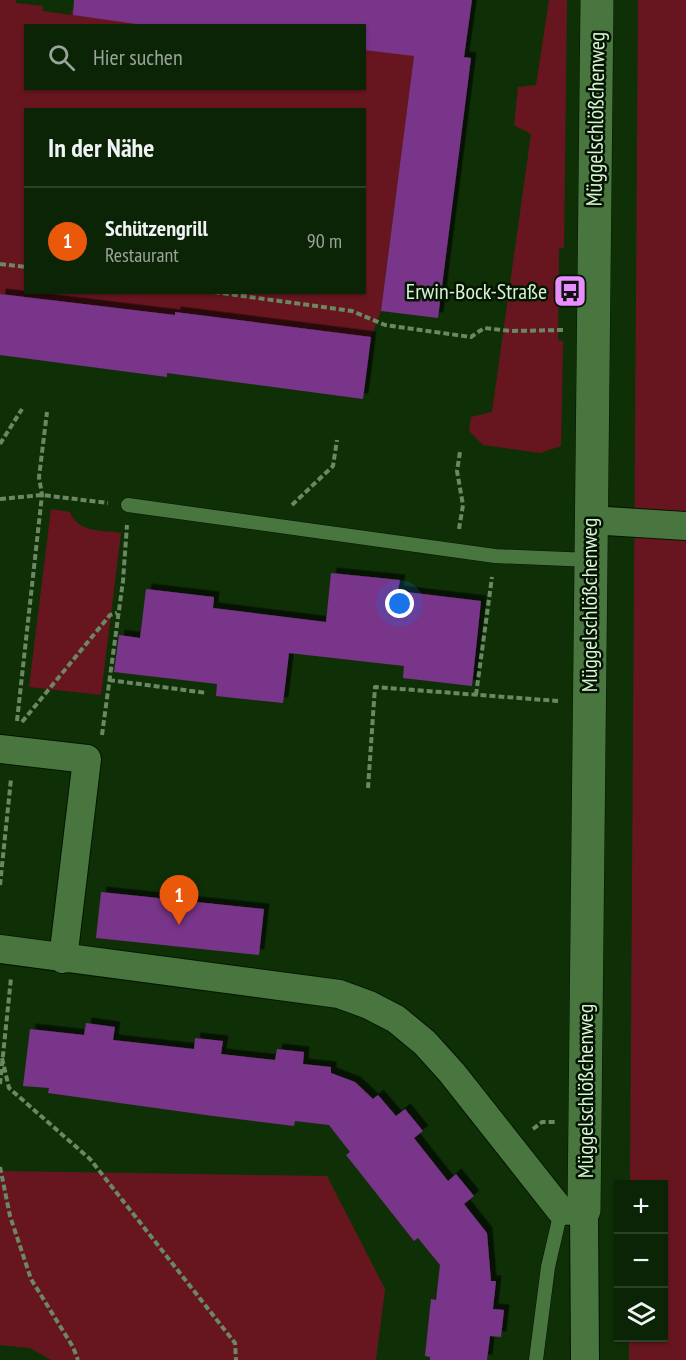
<!DOCTYPE html>
<html lang="de">
<head>
<meta charset="utf-8">
<style>
  body { margin:0; font-family:"PT Sans Narrow",sans-serif; background:#193013; color:#f1f3f6 }
  .controls { position:absolute; right:18px; bottom:18px; display:grid; overflow:hidden; border-radius:0px; box-shadow:0 2px 4px #0004 }
  .controls button { width:54px; height:54px; display:grid; place-items:center; padding:0; border:0; border-bottom:2px solid #2b4127; background:#0b2405; color:#f1f3f6; font:30px sans-serif }
  .you { position:absolute; left:400px; top:604px; width:21px; height:21px; margin:-15px; border:4px solid #fff; border-radius:50%; background:#1a73e8; box-shadow:0 0 0 9px #1a73e833 }
  .badge { display:grid; place-items:center; width:39px; height:39px; border-radius:50%; background:#ea580c; color:#fff; font-size:20px; font-weight:700 }
  .pin { position:absolute; translate:-50% -50px; filter:drop-shadow(0 2px 3px #0008) }
  .pin::after { content:''; position:absolute; top:32px; width:21px; height:18px; background:inherit; clip-path:polygon(0 0,100% 0,50% 100%) }
  .list { margin:0; padding:0; list-style:none }
  h2 { display:flex; justify-content:space-between; align-items:center; height:78px; margin:0; padding:0 24px; font-size:26px }
  h2 small { font-size:20px; font-weight:400; color:#9aa49a }
  .list li { display:grid; grid-template-columns:39px 1fr auto; gap:18px; align-items:center; box-sizing:border-box; height:108px; padding:0 24px; border-top:2px solid #2b4127 }
  .list b { display:block; font-size:22px; white-space:nowrap }
  .list p { margin:0; font-size:20px; white-space:nowrap; color:#9aa49a }
  .list em { font-size:20px; font-style:normal; color:#9aa49a }
  .icon { flex:none; width:33px; height:33px; fill:none; stroke:currentColor; stroke-width:2; stroke-linecap:round; stroke-linejoin:round }
  .map { position:relative; flex:none; width:686px; height:1360px; overflow:hidden }
  .search { position:absolute; background:#0b2405; box-shadow:0 2px 4px #0004; left:24px; top:24px; width:342px; height:66px; display:flex; align-items:center; gap:15px; box-sizing:border-box; padding:0 21px; border-radius:0px; color:#9aa49a; font-size:22px }
  .panel { position:absolute; background:#0b2405; box-shadow:0 2px 4px #0004; left:24px; top:108px; width:342px; height:186px; border-radius:0px }
  .map>svg:first-child { display:block }
  .green { fill:#67161f; fill-rule:evenodd }
  .building { fill:#793589; filter:url(#shadow) }
  .lines { fill:none; stroke-linecap:round; stroke-linejoin:round }
  .service-casing { stroke:#021600; stroke-width:15 }
  .minor-casing { stroke:#021600; stroke-width:30 }
  .tertiary-casing { stroke:#021600; stroke-width:34 }
  .path { stroke:#6b8864; stroke-width:4; stroke-dasharray:6 3; stroke-linecap:butt }
  .service { stroke:#49763f; stroke-width:14 }
  .minor { stroke:#49763f; stroke-width:28 }
  .tertiary { stroke:#49763f; stroke-width:33 }
  .labels { text-anchor:middle; stroke-width:5; stroke-linejoin:round; paint-order:stroke }
  .street-label { font-size:22px; fill:#d9f2d4; stroke:#041502 }
  .poi-label { font-size:22px; fill:#d9f2d4; stroke:#041502; text-anchor:end }
</style>
</head>
<body>
<div class="map">
<svg width="686" height="1360" viewBox="0 0 686 1360">
  <defs>
    <filter id="shadow"><feDropShadow dx="5.5" dy="-5.5" stdDeviation="0" flood-color="#0009"/></filter>
  </defs>
  <rect width="100%" height="100%" fill="#0f3007"/>
  <!-- green -->
  <path class="green" d="M 0,0 L 16,0 L 16,3 L 43,6 L 42,11 L 71,15 L 72,10 L 82,12 L 82,16 L 148,25 L 26,26 L 26,88 L 364,88 L 365,50 L 415,50 L 381,311 L 371,337 L 176,312 L 175,315 L 0,294 ZM 26,110 L 364,110 L 364,292 L 26,292 Z
    M 549,0 L 567,0 L 564,247 L 559,249 L 558,340 L 563,341 L 561,446 L 540,453 L 483,445 L 469,431 L 471,417 L 492,412 L 531,134 L 514,125 L 518,87 L 536,85 Z
    M 638,0 L 686,0 L 686,1360 L 629,1360 L 629,1338 L 664,1338 L 664,1184 L 630,1184 Z
    M 51,509 L 70,512 C 78,533 101,530 121,533 L 101,695 L 29,687 Z
    M 0,1171 L 327,1176 L 385,1289 L 376,1360 L 51,1360 L 30,1348 L 0,1345 Z"/>
  <!-- building -->
  <path class="building" d="M 74,0 L 472,0 L 464,57 L 471,58 L 438,318 L 381,311 L 414,56 L 364,50 L 364,26 L 150,26 L 73,15 Z
    M 0,294 L 175,315 L 175,312 L 371,337 L 363,399 L 167,373 L 167,377 L 0,355 Z
    M 331,573 L 400,580 L 398,591 L 481,601 L 472,686 L 403,678 L 404,666 L 289,653 L 283,703 L 216,696 L 217,684 L 114,672 L 119,635 L 140,638 L 146,589 L 214,597 L 213,608 L 326,622 Z
    M 101,892 L 264,909 L 259,955 L 96,938 Z
    M 86,1023 L 115,1027 L 113,1040 L 194,1049 L 195,1038 L 223,1041 L 221,1054 L 275,1060 L 277,1049 L 304,1052 L 303,1064 L 331,1067 L 331,1073 L 355,1082 L 373,1099 L 378,1095 L 396,1116 L 405,1109 L 423,1131 L 414,1138 L 448,1181 L 456,1174 L 474,1196 L 464,1204 L 487,1233 L 491,1281 L 496,1281 L 493,1309 L 504,1310 L 501,1337 L 490,1336 L 487,1360 L 430,1360 L 430,1357 L 425,1356 L 431,1299 L 436,1300 L 440,1265 L 418,1238 L 414,1241 L 346,1155 L 350,1152 L 329,1125 L 295,1121 L 294,1126 L 213,1116 L 48,1093 L 49,1088 L 23,1086 L 30,1029 L 84,1035 Z"/>
  <g class="lines">
    <defs>
      <path id="service" d="M 128,505 L 495,556 L 590,560
        M 536,1360 L 548,1267 L 561,1211"/>
      <path id="minor" d="M 590,520 L 686,526
        M 0,749 L 87,759 L 63,959
        M 0,949 L 339,994 L 369,1005 L 396,1019 L 425,1043 L 452,1073 L 561,1211 L 584,1210 L 585,1360"/>
      <path id="tertiary" d="M 584,1210 L 597,0"/>
    </defs>
    <!-- service casing -->
    <use href="#service" class="service-casing"/>
    <!-- minor casing -->
    <use href="#minor" class="minor-casing"/>
    <!-- tertiary casing -->
    <use href="#tertiary" class="tertiary-casing"/>
    <!-- path -->
    <path class="path" d="M 0,264 L 26,267
      M 214,292 L 352,311 L 385,325 L 471,337 L 484,328 L 511,331 L 563,330
      M 0,444 L 22,409
      M 0,499 L 42,495 L 108,503
      M 292,505 L 333,466 L 337,440
      M 459,529 L 463,505 L 457,471 L 460,452
      M 109,680 L 207,693
      M 476,695 L 492,577
      M 17,721 L 42,495 L 39,477 L 47,412
      M 22,722 L 110,615 L 117,613
      M 102,735 L 123,581 L 127,525
      M 368,788 L 375,687 L 558,701
      M 0,885 L 11,779
      M 2,1058 L 9,1088 L 90,1159 L 235,1343 L 236,1360
      M 0,1084 L 11,978
      M 533,1129 L 542,1122 L 556,1122
      M 0,1167 L 10,1216 L 31,1279 L 73,1347 L 78,1360"/>
    <!-- service -->
    <use href="#service" class="service"/>
    <!-- minor -->
    <use href="#minor" class="minor"/>
    <!-- tertiary -->
    <use href="#tertiary" class="tertiary"/>
  </g>
  <!-- icons -->
  <defs>
    <symbol id="bus-square" viewBox="-11 -11 22 22"><rect x="-9" y="-9" width="18" height="18" rx="4" fill="#e98efe" stroke="#041502"/><path d="M-5-6H5V4H4V6H2V4H-2V6H-4V4H-5ZM-3.5-4V0h7V-4ZM-3.5 1.2v1.5H-2V1.2ZM2 1.2v1.5H3.5V1.2Z" fill="#111"/></symbol>
  </defs>
  <g fill-rule="evenodd">
    <use href="#bus-square" x="551" y="272" width="38" height="38"/>
  </g>
  <g class="labels">
    <!-- street labels -->
    <g class="street-label">
      <text transform="translate(595 119) rotate(-89)" y="8">Müggelschlößchenweg</text>
      <text transform="translate(589 605) rotate(-90)" y="8">Müggelschlößchenweg</text>
      <text transform="translate(585 1091) rotate(-90)" y="8">Müggelschlößchenweg</text>
    </g>
    <!-- poi labels -->
    <g class="poi-label">
      <text x="547" y="299">Erwin-Bock-Straße</text>
    </g>
  </g>
</svg>
<div class="controls">
<button>+</button>
<button>−</button>
<button><svg class="icon" aria-label="layers" viewBox="0 0 24 24"><path d="M12 4l9 5-9 5-9-5zM3 14l9 5 9-5"/></svg></button>
</div>
<div class="you"></div>
<div class="pin badge" style="left:179px;top:925px">1</div>
<div class="search"><svg class="icon" aria-label="search" viewBox="0 0 24 24"><circle cx="10" cy="10" r="6"/><path d="M15 15l6 6"/></svg>Hier suchen</div>
<section class="panel">
<h2>In der Nähe<small></small></h2>
<ul class="list">
<li><span class="badge">1</span><div><b>Schützengrill</b><p>Restaurant</p></div><em>90 m</em></li>
</ul>
</section>
</div>
</body>
</html>
